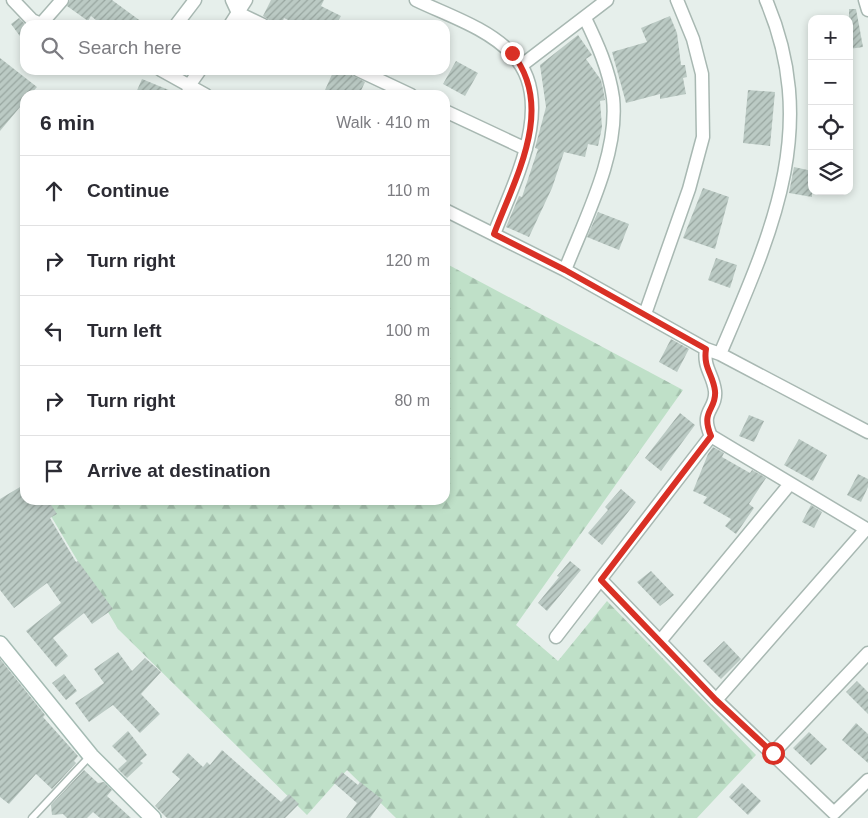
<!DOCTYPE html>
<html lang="en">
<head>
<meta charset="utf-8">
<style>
  body { margin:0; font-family:Arial,sans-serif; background:#f2f2f3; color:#2b2b33 }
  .controls { position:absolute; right:15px; top:15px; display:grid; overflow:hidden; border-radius:10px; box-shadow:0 2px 8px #0003 }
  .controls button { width:45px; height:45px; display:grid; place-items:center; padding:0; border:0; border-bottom:1px solid #e1e1e2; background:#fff; color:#2b2b33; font:25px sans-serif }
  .stop { position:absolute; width:15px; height:15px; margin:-11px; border:4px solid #d93025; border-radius:50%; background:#fff }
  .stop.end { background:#d93025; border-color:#fff; box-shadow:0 1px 5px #0008 }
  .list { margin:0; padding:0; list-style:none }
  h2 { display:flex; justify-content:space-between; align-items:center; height:65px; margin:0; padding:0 20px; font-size:21px }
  h2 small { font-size:16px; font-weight:400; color:#7c7c81 }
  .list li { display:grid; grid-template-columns:32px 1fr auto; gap:15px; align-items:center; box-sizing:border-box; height:70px; padding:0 20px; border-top:1px solid #e1e1e2 }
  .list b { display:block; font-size:19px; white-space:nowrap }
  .list em { font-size:16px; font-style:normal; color:#7c7c81 }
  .icon { flex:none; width:28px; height:28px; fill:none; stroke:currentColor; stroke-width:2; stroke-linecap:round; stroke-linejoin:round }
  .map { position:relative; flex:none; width:868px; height:818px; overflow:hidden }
  .search { position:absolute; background:#fff; box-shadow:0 2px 8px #0003; left:20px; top:20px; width:430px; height:55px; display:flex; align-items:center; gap:12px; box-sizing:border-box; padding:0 18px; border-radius:15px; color:#7c7c81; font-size:19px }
  .panel { position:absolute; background:#fff; box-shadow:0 2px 8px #0003; left:20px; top:90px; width:430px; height:415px; border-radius:15px }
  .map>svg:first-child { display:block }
  .forest { fill:url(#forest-firs) }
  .building { fill:url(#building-hatch) }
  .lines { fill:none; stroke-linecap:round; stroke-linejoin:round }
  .lane-casing { stroke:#a8b8b2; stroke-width:9 }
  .street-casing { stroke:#a8b8b2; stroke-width:15 }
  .secondary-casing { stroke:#a4bbb3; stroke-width:18 }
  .lane { stroke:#fff; stroke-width:6 }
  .street { stroke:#fff; stroke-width:12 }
  .secondary { stroke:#fff; stroke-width:15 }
  .route { stroke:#d93025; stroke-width:6 }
</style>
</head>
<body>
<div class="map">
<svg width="868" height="818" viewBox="0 0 868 818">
  <defs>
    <pattern id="forest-firs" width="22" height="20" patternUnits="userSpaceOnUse" patternTransform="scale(1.25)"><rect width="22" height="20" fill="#bfe0c8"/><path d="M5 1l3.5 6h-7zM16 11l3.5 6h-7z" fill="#a4c1ad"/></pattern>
    <pattern id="building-hatch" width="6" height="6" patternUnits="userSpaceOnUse" patternTransform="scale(1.25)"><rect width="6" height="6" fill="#bbcac4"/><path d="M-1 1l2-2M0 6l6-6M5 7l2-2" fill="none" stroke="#98a6a0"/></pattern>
  </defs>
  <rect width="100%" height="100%" fill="#e6efeb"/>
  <!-- forest -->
  <path class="forest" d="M 445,263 L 683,390 L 516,625 L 558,661 L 607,601 L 756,755 L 697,818 L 396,818 L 347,770 L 307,815 L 118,629 L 45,506 L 49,500 L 445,500 Z"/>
  <!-- building -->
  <path class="building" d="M 70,0 L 112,0 L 146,25 L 102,25 L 91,16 L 88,21 L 67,6 Z
    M 271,0 L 324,0 L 321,6 L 341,16 L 336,25 L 299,25 L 284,18 L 281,25 L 271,25 L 269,20 L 263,16 Z
    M 849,9 L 856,9 L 863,47 L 849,49 Z
    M 670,16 L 677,33 L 681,65 L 685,65 L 687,77 L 683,78 L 686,94 L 660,99 L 660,94 L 626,103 L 612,52 L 647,42 L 641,28 Z
    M 19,18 L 25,24 L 25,43 L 11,24 Z
    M 578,35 L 592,55 L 586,59 L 601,80 L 603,89 L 605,100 L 600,101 L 602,127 L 598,146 L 588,144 L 585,157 L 564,152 L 552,188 L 529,237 L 506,227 L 519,196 L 522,197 L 538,149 L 535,148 L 546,107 L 540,65 Z
    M 0,58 L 37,87 L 30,95 L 25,95 L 25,101 L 0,131 Z
    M 456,61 L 478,73 L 465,96 L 443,84 Z
    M 334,70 L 342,70 L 365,82 L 359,95 L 335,95 L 325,90 Z
    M 142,79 L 181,95 L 135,95 Z
    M 748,90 L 775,92 L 770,146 L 743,143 Z
    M 794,167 L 812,171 L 812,197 L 789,193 Z
    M 703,188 L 729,197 L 715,249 L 683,238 Z
    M 598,212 L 629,224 L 619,250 L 587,237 Z
    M 716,258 L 737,265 L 730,288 L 708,280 Z
    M 671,339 L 689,349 L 677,372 L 659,362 Z
    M 680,413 L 695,425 L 661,471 L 645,458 Z
    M 749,415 L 764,421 L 754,442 L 739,436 Z
    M 799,439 L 827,455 L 813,481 L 784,465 Z
    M 713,447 L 724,453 L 722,457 L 750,473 L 752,470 L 766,478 L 749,504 L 754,508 L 736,534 L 725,526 L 731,519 L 703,503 L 707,497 L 693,491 L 708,454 Z
    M 858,474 L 868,479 L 868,487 L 861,502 L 847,495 Z
    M 25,484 L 25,500 L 48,500 L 57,514 L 50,518 L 76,562 L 78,561 L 113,609 L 92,624 L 84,613 L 53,638 L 68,656 L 56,667 L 26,631 L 61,603 L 47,583 L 14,608 L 0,590 L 0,499 Z
    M 621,489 L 636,502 L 602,545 L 588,533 L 608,510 L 605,507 Z
    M 811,505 L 822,512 L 814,528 L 802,522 Z
    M 570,561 L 581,570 L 547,611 L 538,603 L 559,577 L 557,576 Z
    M 651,571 L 674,595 L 660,606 L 637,582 Z
    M 724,641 L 741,659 L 721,679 L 703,661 Z
    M 118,652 L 132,671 L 145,658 L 161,672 L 141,694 L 160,714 L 140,733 L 113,705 L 89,722 L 75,703 L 104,683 L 94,669 Z
    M 0,659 L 45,715 L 43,717 L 78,756 L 74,761 L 76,763 L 52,789 L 36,774 L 9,804 L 0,797 Z
    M 64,674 L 77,691 L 66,700 L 52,683 Z
    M 857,681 L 868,692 L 868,714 L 846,692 Z
    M 856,723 L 868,734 L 868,763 L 842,740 Z
    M 128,731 L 147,755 L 140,761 L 143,763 L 127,778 L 118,769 L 127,761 L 112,746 Z
    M 809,732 L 827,749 L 811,765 L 793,748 Z
    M 222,750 L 281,802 L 289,794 L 299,804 L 285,818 L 167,818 L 155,806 L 180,779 L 172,772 L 188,753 L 203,767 L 207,762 L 210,765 Z
    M 84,770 L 98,783 L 104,782 L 112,790 L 107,796 L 131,818 L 100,818 L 93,812 L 87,818 L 67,818 L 63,814 L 52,815 L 51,805 Z
    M 342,772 L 358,785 L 360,782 L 383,800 L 370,818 L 346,818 L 357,803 L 334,783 Z
    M 742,783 L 761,801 L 748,815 L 729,797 Z"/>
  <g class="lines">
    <defs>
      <path id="lane" d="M 32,818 L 90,756"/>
      <path id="street" d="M 13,0 L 32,20 L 41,24 L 62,0
        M 232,0 L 238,13 L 263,25
        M 416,0 C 447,15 488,28 512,54 C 558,101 513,184 494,234
        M 865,0 L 868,10
        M 176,25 L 195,0
        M 230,25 L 246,0
        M 522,65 L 607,0
        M 161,70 L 206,95
        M 358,70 L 411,95
        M 188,87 L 200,70
        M 445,111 L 526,149
        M 445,210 L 565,270 L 706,349 L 720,354 L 868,432
        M 565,270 C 585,219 619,154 613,98 C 609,69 597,43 585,18
        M 645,314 L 689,189 L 703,137 L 702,74 L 693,39 L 677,0
        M 720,354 C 771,234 821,129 766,0
        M 711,436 L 868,530
        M 601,580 L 716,700 L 834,813 L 868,780
        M 556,637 L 711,436 C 699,410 717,410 715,391 C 713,374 703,368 706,349
        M 661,640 L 789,485
        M 716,700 L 866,529
        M 773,753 L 868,653"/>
      <path id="secondary" d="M 0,644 L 91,756 L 153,818"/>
    </defs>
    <!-- lane casing -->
    <use href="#lane" class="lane-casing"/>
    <!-- street casing -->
    <use href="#street" class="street-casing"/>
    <!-- secondary casing -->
    <use href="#secondary" class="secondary-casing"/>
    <!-- lane -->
    <use href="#lane" class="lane"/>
    <!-- street -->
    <use href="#street" class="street"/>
    <!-- secondary -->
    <use href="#secondary" class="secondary"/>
  </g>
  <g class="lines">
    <!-- route -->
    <path class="route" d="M 512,53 C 556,108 515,178 494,234 L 565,270 L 706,349 C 703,368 713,374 715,391 C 717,410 700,410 711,436 L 601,580 L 716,700 L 773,753"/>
  </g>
</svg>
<div class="controls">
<button>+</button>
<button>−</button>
<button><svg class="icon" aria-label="locate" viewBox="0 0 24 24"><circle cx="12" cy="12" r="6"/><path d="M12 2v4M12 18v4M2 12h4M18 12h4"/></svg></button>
<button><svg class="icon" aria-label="layers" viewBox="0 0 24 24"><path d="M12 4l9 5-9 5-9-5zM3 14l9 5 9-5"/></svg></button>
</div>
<div class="stop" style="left:773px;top:753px"></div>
<div class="stop end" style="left:512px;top:53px"></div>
<div class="search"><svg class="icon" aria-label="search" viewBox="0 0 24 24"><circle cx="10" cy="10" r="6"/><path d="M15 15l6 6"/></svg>Search here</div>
<section class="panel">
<h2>6 min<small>Walk · 410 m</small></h2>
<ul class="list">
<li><svg class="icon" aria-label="ahead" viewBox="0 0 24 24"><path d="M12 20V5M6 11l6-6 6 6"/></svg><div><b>Continue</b></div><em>110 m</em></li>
<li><svg class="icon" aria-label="right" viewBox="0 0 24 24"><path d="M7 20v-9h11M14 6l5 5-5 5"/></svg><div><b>Turn right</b></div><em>120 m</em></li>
<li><svg class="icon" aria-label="left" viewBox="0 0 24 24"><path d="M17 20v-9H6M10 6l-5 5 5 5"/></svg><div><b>Turn left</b></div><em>100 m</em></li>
<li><svg class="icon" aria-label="right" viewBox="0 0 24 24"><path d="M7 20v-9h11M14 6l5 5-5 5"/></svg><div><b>Turn right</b></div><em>80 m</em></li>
<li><svg class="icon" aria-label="arrive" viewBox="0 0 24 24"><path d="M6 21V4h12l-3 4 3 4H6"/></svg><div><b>Arrive at destination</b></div></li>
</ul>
</section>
</div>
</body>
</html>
